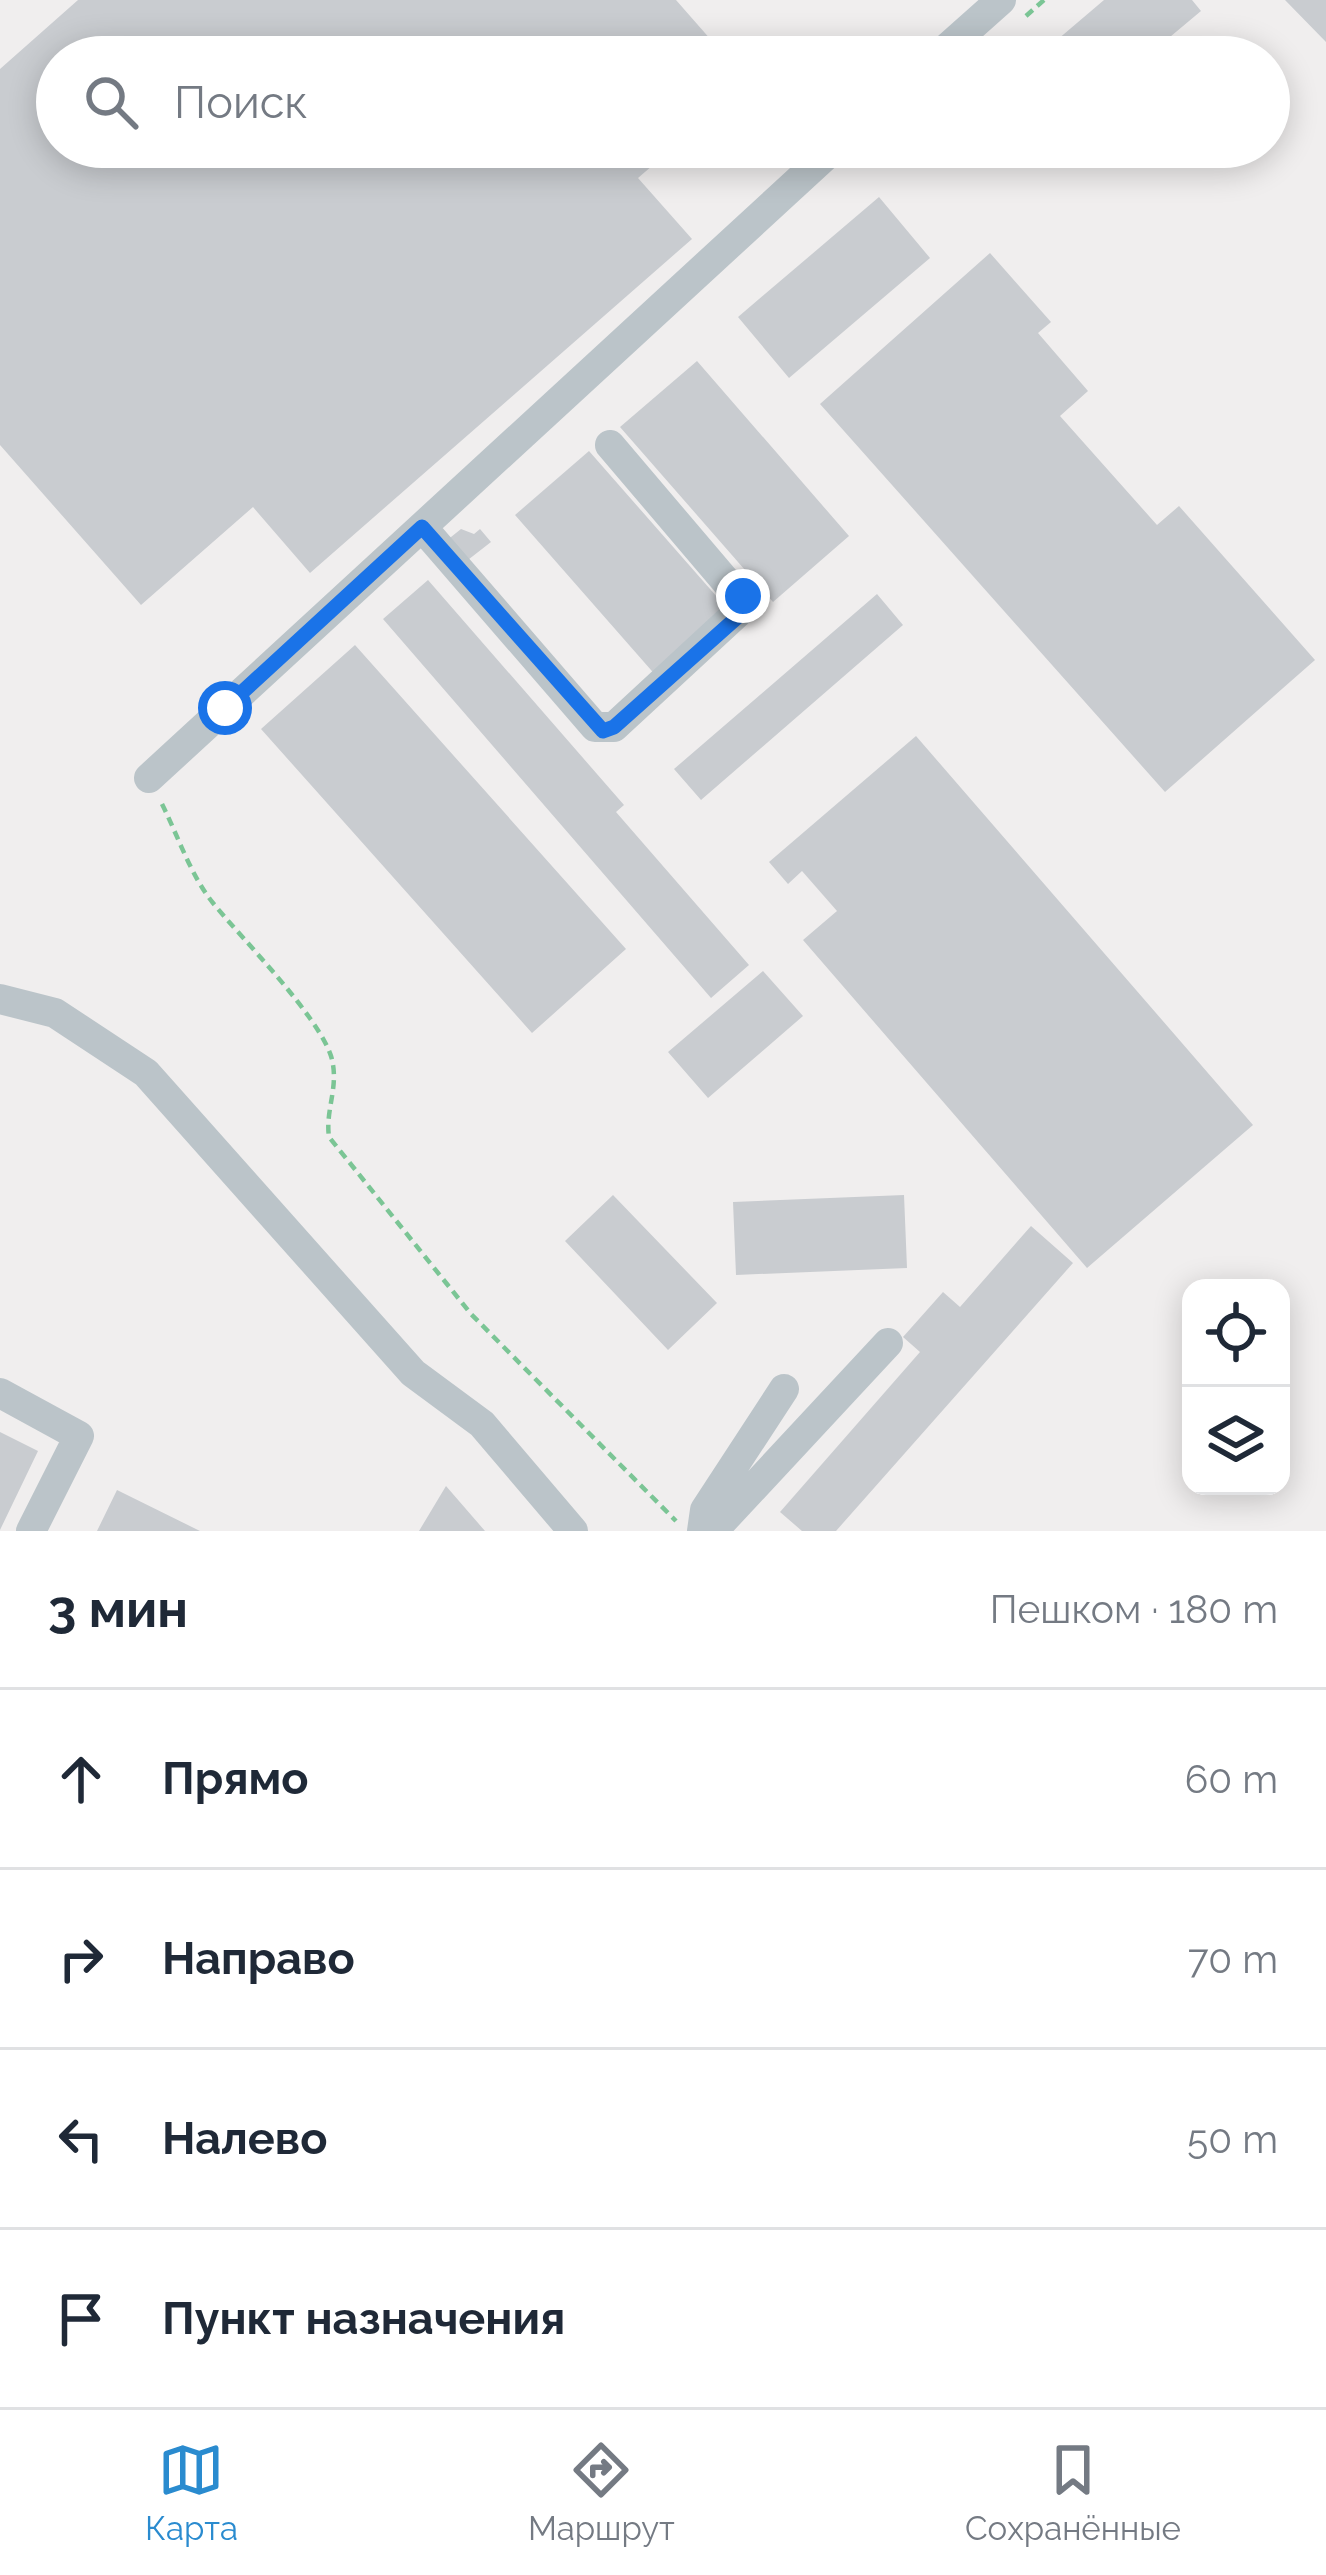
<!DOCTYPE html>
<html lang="ru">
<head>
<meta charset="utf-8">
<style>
  body { margin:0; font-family:Raleway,sans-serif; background:#f2f2f3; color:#1f2937 }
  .controls { position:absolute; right:36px; bottom:36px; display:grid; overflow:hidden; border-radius:24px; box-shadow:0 6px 30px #0003 }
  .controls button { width:108px; height:108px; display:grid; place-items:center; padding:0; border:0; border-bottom:3px solid #e0e1e3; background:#fff; color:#1f2937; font:60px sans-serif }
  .stop { position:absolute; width:36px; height:36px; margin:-27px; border:9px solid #1a73e8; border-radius:50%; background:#fff }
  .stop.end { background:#1a73e8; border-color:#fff; box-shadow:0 3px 12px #0008 }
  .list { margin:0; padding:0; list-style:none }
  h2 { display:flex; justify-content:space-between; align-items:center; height:156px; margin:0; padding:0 48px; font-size:51px }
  h2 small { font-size:39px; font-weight:400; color:#747a83 }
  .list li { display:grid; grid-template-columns:78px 1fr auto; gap:36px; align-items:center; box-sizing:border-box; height:180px; padding:0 48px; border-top:3px solid #e0e1e3 }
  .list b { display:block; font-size:45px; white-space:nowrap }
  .list em { font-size:39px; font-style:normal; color:#747a83 }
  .icon { flex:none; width:66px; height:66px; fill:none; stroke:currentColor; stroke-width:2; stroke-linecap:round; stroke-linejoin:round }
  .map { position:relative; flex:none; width:1326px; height:1531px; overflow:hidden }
  .search { position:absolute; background:#fff; box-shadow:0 6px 30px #0003; left:36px; right:36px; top:36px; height:132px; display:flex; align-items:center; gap:30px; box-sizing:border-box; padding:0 42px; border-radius:66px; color:#747a83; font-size:45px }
  .sheet { height:876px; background:#fff }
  nav { display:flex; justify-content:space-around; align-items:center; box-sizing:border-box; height:168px; border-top:3px solid #e0e1e3; background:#fff; font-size:33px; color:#747a83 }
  nav a { display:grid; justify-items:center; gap:6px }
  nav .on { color:#2a8bcf }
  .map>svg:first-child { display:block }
  .building { fill:#c9ccd0 }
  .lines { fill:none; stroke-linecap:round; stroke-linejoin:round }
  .path { stroke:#7bc595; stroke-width:4.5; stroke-dasharray:9 6; stroke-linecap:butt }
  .minor { stroke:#bbc4c9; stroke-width:30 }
  .route { stroke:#1a73e8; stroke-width:15 }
</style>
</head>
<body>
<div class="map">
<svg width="1326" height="1531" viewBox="0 0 1326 1531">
  <rect width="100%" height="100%" fill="#f0eeee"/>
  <!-- building -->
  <path class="building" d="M 78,0 L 676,0 L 726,57 L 57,57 L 57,147 L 674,147 L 638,178 L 692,239 L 310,573 L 253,507 L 141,605 L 0,445 L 0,69 Z
    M 1104,0 L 1192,0 L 1201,11 L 1146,57 L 1037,57 Z
    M 1285,0 L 1326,0 L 1326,42 Z
    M 879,197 L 930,258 L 789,378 L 738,317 Z
    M 990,253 L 1051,322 L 1038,333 L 1088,391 L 1060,416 L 1157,525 L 1179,506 L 1315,660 L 1165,792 L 820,404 Z
    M 697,361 L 849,536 L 773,602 L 620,427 Z
    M 589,451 L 732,614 L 658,678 L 515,515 Z
    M 461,529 L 474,534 L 480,529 L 491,542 L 464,563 L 446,541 Z
    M 428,580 L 624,805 L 616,812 L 749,965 L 711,998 L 383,619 Z
    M 877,594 L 903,625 L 701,800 L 674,769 Z
    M 355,645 L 626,949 L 532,1033 L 261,729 Z
    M 916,736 L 1253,1125 L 1087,1268 L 803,940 L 837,911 L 802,871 L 788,884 L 769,862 Z
    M 763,971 L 803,1016 L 708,1098 L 668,1052 Z
    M 613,1195 L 717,1303 L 668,1350 L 565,1241 Z
    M 904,1195 L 907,1268 L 736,1275 L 733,1202 Z
    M 1031,1226 L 1073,1263 L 836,1531 L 802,1531 L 780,1512 L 920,1352 L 903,1337 L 943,1292 L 960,1307 Z
    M 0,1432 L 38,1451 L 0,1530 Z
    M 446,1486 L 485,1531 L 419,1531 Z
    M 117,1490 L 200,1531 L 97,1531 Z"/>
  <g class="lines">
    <!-- path -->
    <path class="path" d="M 1026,16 L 1044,0
      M 162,804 C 178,836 191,876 213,903 C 243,940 317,1014 331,1056 C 340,1086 325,1109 329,1137 L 471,1314 L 676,1521"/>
    <!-- minor -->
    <path class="minor" d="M 937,57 L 1001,0
      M 422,527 L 595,727 L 614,727 L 746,605 L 610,445
      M 149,778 L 835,147
      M 0,999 L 55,1013 L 146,1073 L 413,1373 L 482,1424 L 573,1531
      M 0,1393 L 79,1436 L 31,1531
      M 702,1531 L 705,1510 L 784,1389
      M 713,1531 L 888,1343"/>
  </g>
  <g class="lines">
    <!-- route -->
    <path class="route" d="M 225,708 L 422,527 L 603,731 L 614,727 L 742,613 L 743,596"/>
  </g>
</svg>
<div class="controls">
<button><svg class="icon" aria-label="locate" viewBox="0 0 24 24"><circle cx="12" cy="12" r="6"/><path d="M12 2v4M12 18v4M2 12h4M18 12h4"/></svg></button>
<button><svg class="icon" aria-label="layers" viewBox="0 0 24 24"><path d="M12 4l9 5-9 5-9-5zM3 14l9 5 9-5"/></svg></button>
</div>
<div class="stop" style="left:225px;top:708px"></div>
<div class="stop end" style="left:743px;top:596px"></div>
<div class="search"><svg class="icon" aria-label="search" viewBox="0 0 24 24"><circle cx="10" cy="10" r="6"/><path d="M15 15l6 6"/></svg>Поиск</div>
</div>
<section class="sheet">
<h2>3 мин<small>Пешком · 180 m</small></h2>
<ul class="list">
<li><svg class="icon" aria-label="ahead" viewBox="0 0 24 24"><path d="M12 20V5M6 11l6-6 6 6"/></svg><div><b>Прямо</b></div><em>60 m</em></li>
<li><svg class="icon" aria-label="right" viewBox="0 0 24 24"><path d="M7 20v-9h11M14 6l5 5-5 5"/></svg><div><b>Направо</b></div><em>70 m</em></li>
<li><svg class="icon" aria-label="left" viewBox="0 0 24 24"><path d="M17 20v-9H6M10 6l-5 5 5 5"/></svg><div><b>Налево</b></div><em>50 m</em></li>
<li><svg class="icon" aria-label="arrive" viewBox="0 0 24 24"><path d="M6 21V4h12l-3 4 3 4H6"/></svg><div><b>Пункт назначения</b></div></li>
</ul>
</section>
<nav>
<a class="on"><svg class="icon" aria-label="map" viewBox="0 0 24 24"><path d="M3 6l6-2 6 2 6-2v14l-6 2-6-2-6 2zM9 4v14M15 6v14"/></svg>Карта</a>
<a><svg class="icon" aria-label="directions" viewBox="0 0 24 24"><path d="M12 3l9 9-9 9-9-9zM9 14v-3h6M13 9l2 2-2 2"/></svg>Маршрут</a>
<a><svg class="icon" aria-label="saved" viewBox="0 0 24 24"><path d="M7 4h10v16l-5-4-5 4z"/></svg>Сохранённые</a>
</nav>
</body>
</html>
